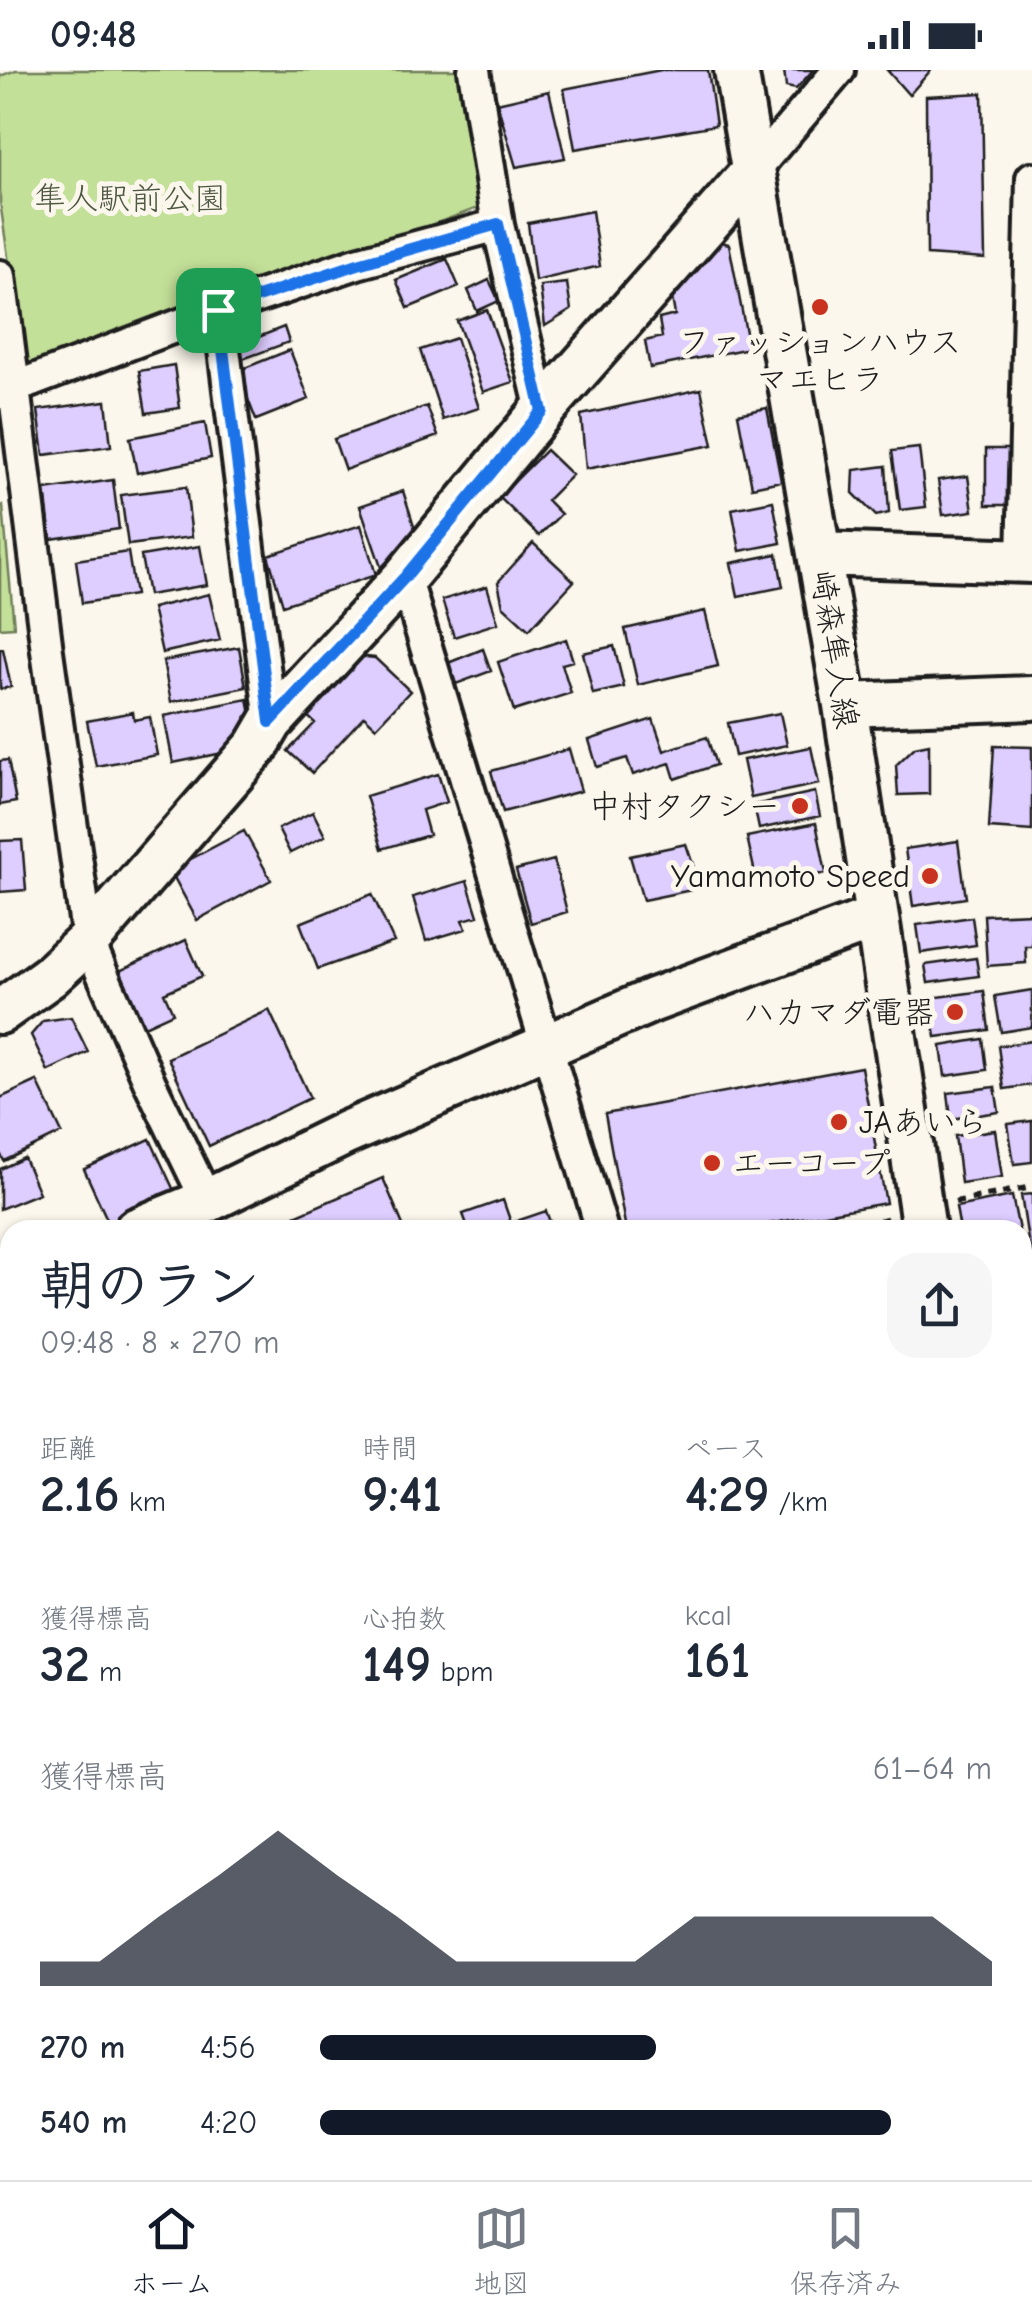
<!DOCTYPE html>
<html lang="ja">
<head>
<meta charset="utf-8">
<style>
  :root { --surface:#fff; --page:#f6f6f7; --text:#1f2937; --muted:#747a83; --line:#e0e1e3; --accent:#111827 }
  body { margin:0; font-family:"Comic Neue","Klee One",sans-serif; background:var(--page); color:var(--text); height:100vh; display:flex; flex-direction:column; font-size:38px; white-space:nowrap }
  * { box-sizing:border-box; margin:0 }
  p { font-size:32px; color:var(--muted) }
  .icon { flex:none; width:55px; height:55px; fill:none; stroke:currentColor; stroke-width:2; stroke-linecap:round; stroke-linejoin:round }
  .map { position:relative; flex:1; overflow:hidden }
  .side { position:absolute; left:0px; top:1150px; width:1032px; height:960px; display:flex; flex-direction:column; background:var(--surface); border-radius:30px 30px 0 0; box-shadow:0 2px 8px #0004 }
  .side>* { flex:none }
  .pin { position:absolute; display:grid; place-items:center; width:85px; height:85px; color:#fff; margin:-42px; border-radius:20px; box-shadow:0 5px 15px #0006 }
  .round { display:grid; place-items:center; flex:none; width:105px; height:105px; border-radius:30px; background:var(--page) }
  .overview { display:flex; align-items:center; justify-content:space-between; height:170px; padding:0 40px }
  h1 { font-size:55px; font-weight:700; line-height:75px }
  .figures { display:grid; grid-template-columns:repeat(3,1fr); gap:15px; height:170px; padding:10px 40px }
  .figures div { display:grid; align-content:center }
  .figures b { font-size:50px; font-weight:700 }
  .figures small { font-size:28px; font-weight:400 }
  .figures p { font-size:28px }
  .chart { height:280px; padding:20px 40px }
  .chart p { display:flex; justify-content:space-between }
  .chart svg { width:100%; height:180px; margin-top:10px; fill:var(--accent); opacity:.7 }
  ul { padding:0 40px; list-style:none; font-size:32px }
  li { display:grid; grid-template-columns:160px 120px 1fr; align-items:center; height:75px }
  li i { height:25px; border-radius:12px; background:var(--accent) }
  .status { display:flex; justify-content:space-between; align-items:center; height:70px; padding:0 50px; background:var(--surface); direction:ltr }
  .status svg { height:28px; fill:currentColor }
  .tab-bar { display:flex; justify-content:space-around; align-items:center; height:140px; border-top:2px solid var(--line); background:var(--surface); font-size:28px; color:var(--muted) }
  .tab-bar a { display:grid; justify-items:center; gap:5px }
  .tab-bar .selected { color:var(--accent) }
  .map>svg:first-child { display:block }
  .built { fill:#f2eaf2 }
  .green { fill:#c3e098; stroke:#707e5a; stroke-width:2.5 }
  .building { fill:#decdff; stroke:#1c1c1c; stroke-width:2.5 }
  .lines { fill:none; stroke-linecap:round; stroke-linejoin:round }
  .street-casing { stroke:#1c1c1c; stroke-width:38 }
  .secondary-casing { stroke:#1c1c1c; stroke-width:50 }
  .path { stroke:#1c1c1c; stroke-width:6; stroke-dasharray:8 8; stroke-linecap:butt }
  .street { stroke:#fbf7ec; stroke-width:30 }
  .secondary { stroke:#fbf7ec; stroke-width:42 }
  .route-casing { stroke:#fff; stroke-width:20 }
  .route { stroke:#1a73e8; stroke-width:12 }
  .poi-dot { fill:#c8321e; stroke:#fbf7ec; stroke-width:4 }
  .labels { text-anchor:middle; stroke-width:10; stroke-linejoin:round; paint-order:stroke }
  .park-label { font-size:32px; fill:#4e5741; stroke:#fbf7ec }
  .poi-label { font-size:32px; fill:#1c1c1c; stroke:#fbf7ec; text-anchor:end }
  .street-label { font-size:32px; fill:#1c1c1c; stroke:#fbf7ec }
</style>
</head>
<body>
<div class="status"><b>09:48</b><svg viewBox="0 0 49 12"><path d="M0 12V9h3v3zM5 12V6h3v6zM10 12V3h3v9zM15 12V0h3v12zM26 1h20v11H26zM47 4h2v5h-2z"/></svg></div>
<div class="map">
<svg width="1032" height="2110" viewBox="0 0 1032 2110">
  <rect width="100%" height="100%" fill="#fbf7ec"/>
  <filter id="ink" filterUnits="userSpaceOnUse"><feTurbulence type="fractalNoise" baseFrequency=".01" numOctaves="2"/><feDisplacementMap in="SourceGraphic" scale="20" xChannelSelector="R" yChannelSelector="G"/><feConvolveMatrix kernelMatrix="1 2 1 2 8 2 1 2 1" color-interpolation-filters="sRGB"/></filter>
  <g filter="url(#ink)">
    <path class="built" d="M10,1874V2100H852L851,2110H0V1878Z"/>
    <path class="green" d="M16,0H459L478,138L25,303L0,132V6Z
      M3,436L14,557L0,558V437Z"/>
    <path class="building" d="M661,0H708L716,55L575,79L564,19Z
      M784,0H813L796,19L786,17Z
      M887,0H931L909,25Z
      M549,21L565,88L516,97L497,33Z
      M982,23L985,189L927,185L926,26Z
      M592,141L600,196L535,211L528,153Z
      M717,171L729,174L749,278L650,298L645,271L662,267L659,249L675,245L671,222Z
      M447,189L459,217L408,238L396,210Z
      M489,210L499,231L477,241L468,220Z
      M567,213L571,240L545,256L540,216Z
      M487,240L513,312L483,322L457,251Z
      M284,257L289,272L243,289L238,275Z
      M456,268L479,338L443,350L420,280Z
      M290,280L309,329L256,350L237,301Z
      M174,295L180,338L146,343L139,301Z
      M701,319L713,375L586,399L581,345Z
      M106,331L111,376L44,385L38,340Z
      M427,336L438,366L345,400L334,369Z
      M767,338L781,411L752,417L738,344Z
      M205,353L211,388L137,403L130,368Z
      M919,378L926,437L900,440L892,381Z
      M986,379H1010L1009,435H986Z
      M546,380L572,405L547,430L561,444L539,466L499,427Z
      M886,396L889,443L876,446L853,423L854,400Z
      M968,406L973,441L943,445L938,410Z
      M113,410L119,459L51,469L45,420Z
      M186,417L192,467L128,475L121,425Z
      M403,421L418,468L403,494L382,500L360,436Z
      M773,431L781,473L740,481L732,439Z
      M361,455L376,505L283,535L268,485Z
      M533,473L574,511L529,560L503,536L498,512Z
      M200,476L207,515L148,525L141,486Z
      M128,482L135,525L82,533L76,490Z
      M777,484L783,517L738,526L731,493Z
      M487,516L498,553L454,567L442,530Z
      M209,524L220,570L162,583L152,538Z
      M705,541L718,596L638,615L625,559Z
      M566,569L573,591L562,594L571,623L514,641L498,592Z
      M614,576L624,617L593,624L583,583Z
      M239,577L246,617L171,632L163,591Z
      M0,579H3L11,617L0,619Z
      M483,579L491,601L456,614L448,593Z
      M357,586L375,588L410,621L376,657L364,646L312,703L288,681L315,653L304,643Z
      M248,629L257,676L173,693L164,646Z
      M133,642L134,650L150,647L157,685L96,696L87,651Z
      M780,643L787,675L735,686L728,653Z
      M653,649L664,681L707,667L716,695L675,709L670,693L633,705L627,688L597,697L589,670Z
      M929,674V724L898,725L896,695L915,677Z
      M994,676L1032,677V761L989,758Z
      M811,677L819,714L751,728L743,690Z
      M569,679L581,721L503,742L491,701Z
      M8,690L16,732L0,735V691Z
      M438,704L447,732L422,740L429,765L382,779L366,726Z
      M815,722L820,746L759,759L754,735Z
      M313,742L325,766L290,783L278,759Z
      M816,753L826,803L758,817L747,767Z
      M244,761L271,810L197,850L170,800Z
      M22,770L26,820L0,822V771Z
      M958,771L966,828L913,836L905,779Z
      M686,774L701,818L643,830L630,786Z
      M554,790L567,842L531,853L516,800Z
      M467,811L478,846L463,850L466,859L426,871L413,827Z
      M372,824L394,872L318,899L300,853Z
      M1032,843V876H1025L1026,893L987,896L984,845Z
      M972,847L976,875L921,883L917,855Z
      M186,870L202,906L164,923L173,943L140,958L115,903Z
      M976,888L979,906L928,913L925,895Z
      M1032,920V957L1001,962L995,926Z
      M984,921L989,960L936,967L930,928Z
      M269,940L310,1028L209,1076L168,988Z
      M71,947L88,982L48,1001L31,965L43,951Z
      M983,969L987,1000L945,1006L941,976Z
      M1032,971V1015L1004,1019L998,976Z
      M861,997L886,1133L735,1160H626L605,1044Z
      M37,1011L62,1063L4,1091L0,1083V1028Z
      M995,1017L999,1042L951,1049L948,1023Z
      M1032,1051V1092L1014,1094L1008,1054Z
      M995,1060L1002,1107L961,1113L955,1066Z
      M150,1069L177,1127L111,1158L84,1099Z
      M24,1088L39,1123L0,1139V1099Z
      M383,1108L405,1160H277L274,1155Z
      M1032,1124V1196L1021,1125Z
      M1012,1126L1019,1160H960L956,1137Z
      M503,1130L511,1153L546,1141L553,1160H469L463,1144Z
      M1032,1275V1336L1022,1338V1277Z
      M1032,1342V1376L1022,1377V1343Z
      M1032,1380V1418L1022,1419V1381Z
      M1032,1434V1518L1026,1519L1022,1435Z
      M10,1488V1543L0,1518V1492Z
      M1029,1927L1032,1961L1022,1964V1929Z
      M1032,2014V2065L1022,2067V2016Z
      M0,2063H10V2100H54L53,2110H0Z
      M1032,2084V2110H995L992,2100H1022V2087Z
      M77,2100H127V2110H77Z
      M262,2100H370L358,2110H249Z
      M596,2100H695L682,2110H584Z
      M933,2100H963L962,2110H932Z"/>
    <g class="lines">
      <defs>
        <path id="street" d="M474,0L498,155L542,341
          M751,104L839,0
          M0,206L47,581L88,871L150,1013L207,1131
          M219,240L271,652
          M0,323L219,240L357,193L498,155
          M1023,491L1032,108
          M405,507L602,1160
          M0,1470L10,1466
          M1022,1544L1032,1542
          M0,1640L10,1671
          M1022,1699L1032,1753"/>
        <path id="secondary" d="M736,0L845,635L924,1160
          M819,484L1032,491
          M845,635L1032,628
          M0,942L49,907L88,871L257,676L271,652L405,507L542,341L751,104
          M136,1160L207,1131L346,1063L653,930L875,848
          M0,1216L10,1212
          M0,1841L10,1838
          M893,2110L894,2100"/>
      </defs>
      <use href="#street" class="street-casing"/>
      <use href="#secondary" class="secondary-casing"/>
      <path class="path" d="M955,1132L1032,1117
        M849,1160L889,1148"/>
      <use href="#street" class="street"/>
      <use href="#secondary" class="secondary"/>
    </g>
  </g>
  <g class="lines" filter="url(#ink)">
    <defs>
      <path id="route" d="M498,154L542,341L405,507L270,652L218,240L358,194Z"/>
    </defs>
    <use href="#route" class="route-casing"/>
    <use href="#route" class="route"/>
  </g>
  <g class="poi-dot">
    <circle cx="820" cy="237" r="10"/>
    <circle cx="800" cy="736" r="10"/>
    <circle cx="930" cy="806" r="10"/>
    <circle cx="955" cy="942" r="10"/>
    <circle cx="839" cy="1052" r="10"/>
    <circle cx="712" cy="1093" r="10"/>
  </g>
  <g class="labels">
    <g class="park-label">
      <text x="130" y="139">隼人駅前公園</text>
    </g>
    <g class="poi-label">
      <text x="820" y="283" text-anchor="middle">ファッションハウス<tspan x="820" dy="37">マエヒラ</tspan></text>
      <text x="780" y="747">中村タクシー</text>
      <text x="910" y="817">Yamamoto Speed</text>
      <text x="935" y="953">ハカマダ電器</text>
      <text x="859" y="1063" text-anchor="start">JAあいら</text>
      <text x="732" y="1104" text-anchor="start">エーコープ</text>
    </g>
    <g class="street-label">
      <text transform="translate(835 579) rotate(81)" y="11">崎森隼人線</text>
    </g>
  </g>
</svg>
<div class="pin" style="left:218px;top:240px;background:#1e9e55"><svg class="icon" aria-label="arrive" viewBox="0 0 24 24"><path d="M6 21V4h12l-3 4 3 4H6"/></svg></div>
<section class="side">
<div class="overview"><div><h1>朝のラン</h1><p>09:48 · 8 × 270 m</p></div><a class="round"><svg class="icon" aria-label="share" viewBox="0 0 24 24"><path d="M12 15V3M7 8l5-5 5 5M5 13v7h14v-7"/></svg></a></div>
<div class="figures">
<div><p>距離</p><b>2.16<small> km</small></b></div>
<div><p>時間</p><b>9:41</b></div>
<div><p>ペース</p><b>4:29<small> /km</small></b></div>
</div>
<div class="figures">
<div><p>獲得標高</p><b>32<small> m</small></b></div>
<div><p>心拍数</p><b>149<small> bpm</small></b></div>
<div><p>kcal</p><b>161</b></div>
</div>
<div class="chart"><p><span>獲得標高</span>61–64 m</p>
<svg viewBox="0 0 160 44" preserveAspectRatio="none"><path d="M0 44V38L10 38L20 27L30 17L40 6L50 17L60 27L70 38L80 38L90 38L100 38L110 27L120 27L130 27L140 27L150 27L160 38V44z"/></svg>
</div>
<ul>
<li><b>270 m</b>4:56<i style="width:50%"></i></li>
<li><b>540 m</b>4:20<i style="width:85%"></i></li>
</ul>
</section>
</div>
<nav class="tab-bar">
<a class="selected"><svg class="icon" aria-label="home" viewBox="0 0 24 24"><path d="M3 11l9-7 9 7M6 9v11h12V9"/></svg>ホーム</a>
<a><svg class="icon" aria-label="map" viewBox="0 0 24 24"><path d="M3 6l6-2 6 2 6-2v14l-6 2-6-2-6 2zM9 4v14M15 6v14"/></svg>地図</a>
<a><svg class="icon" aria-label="saved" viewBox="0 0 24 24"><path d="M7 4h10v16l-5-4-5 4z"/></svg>保存済み</a>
</nav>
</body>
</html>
